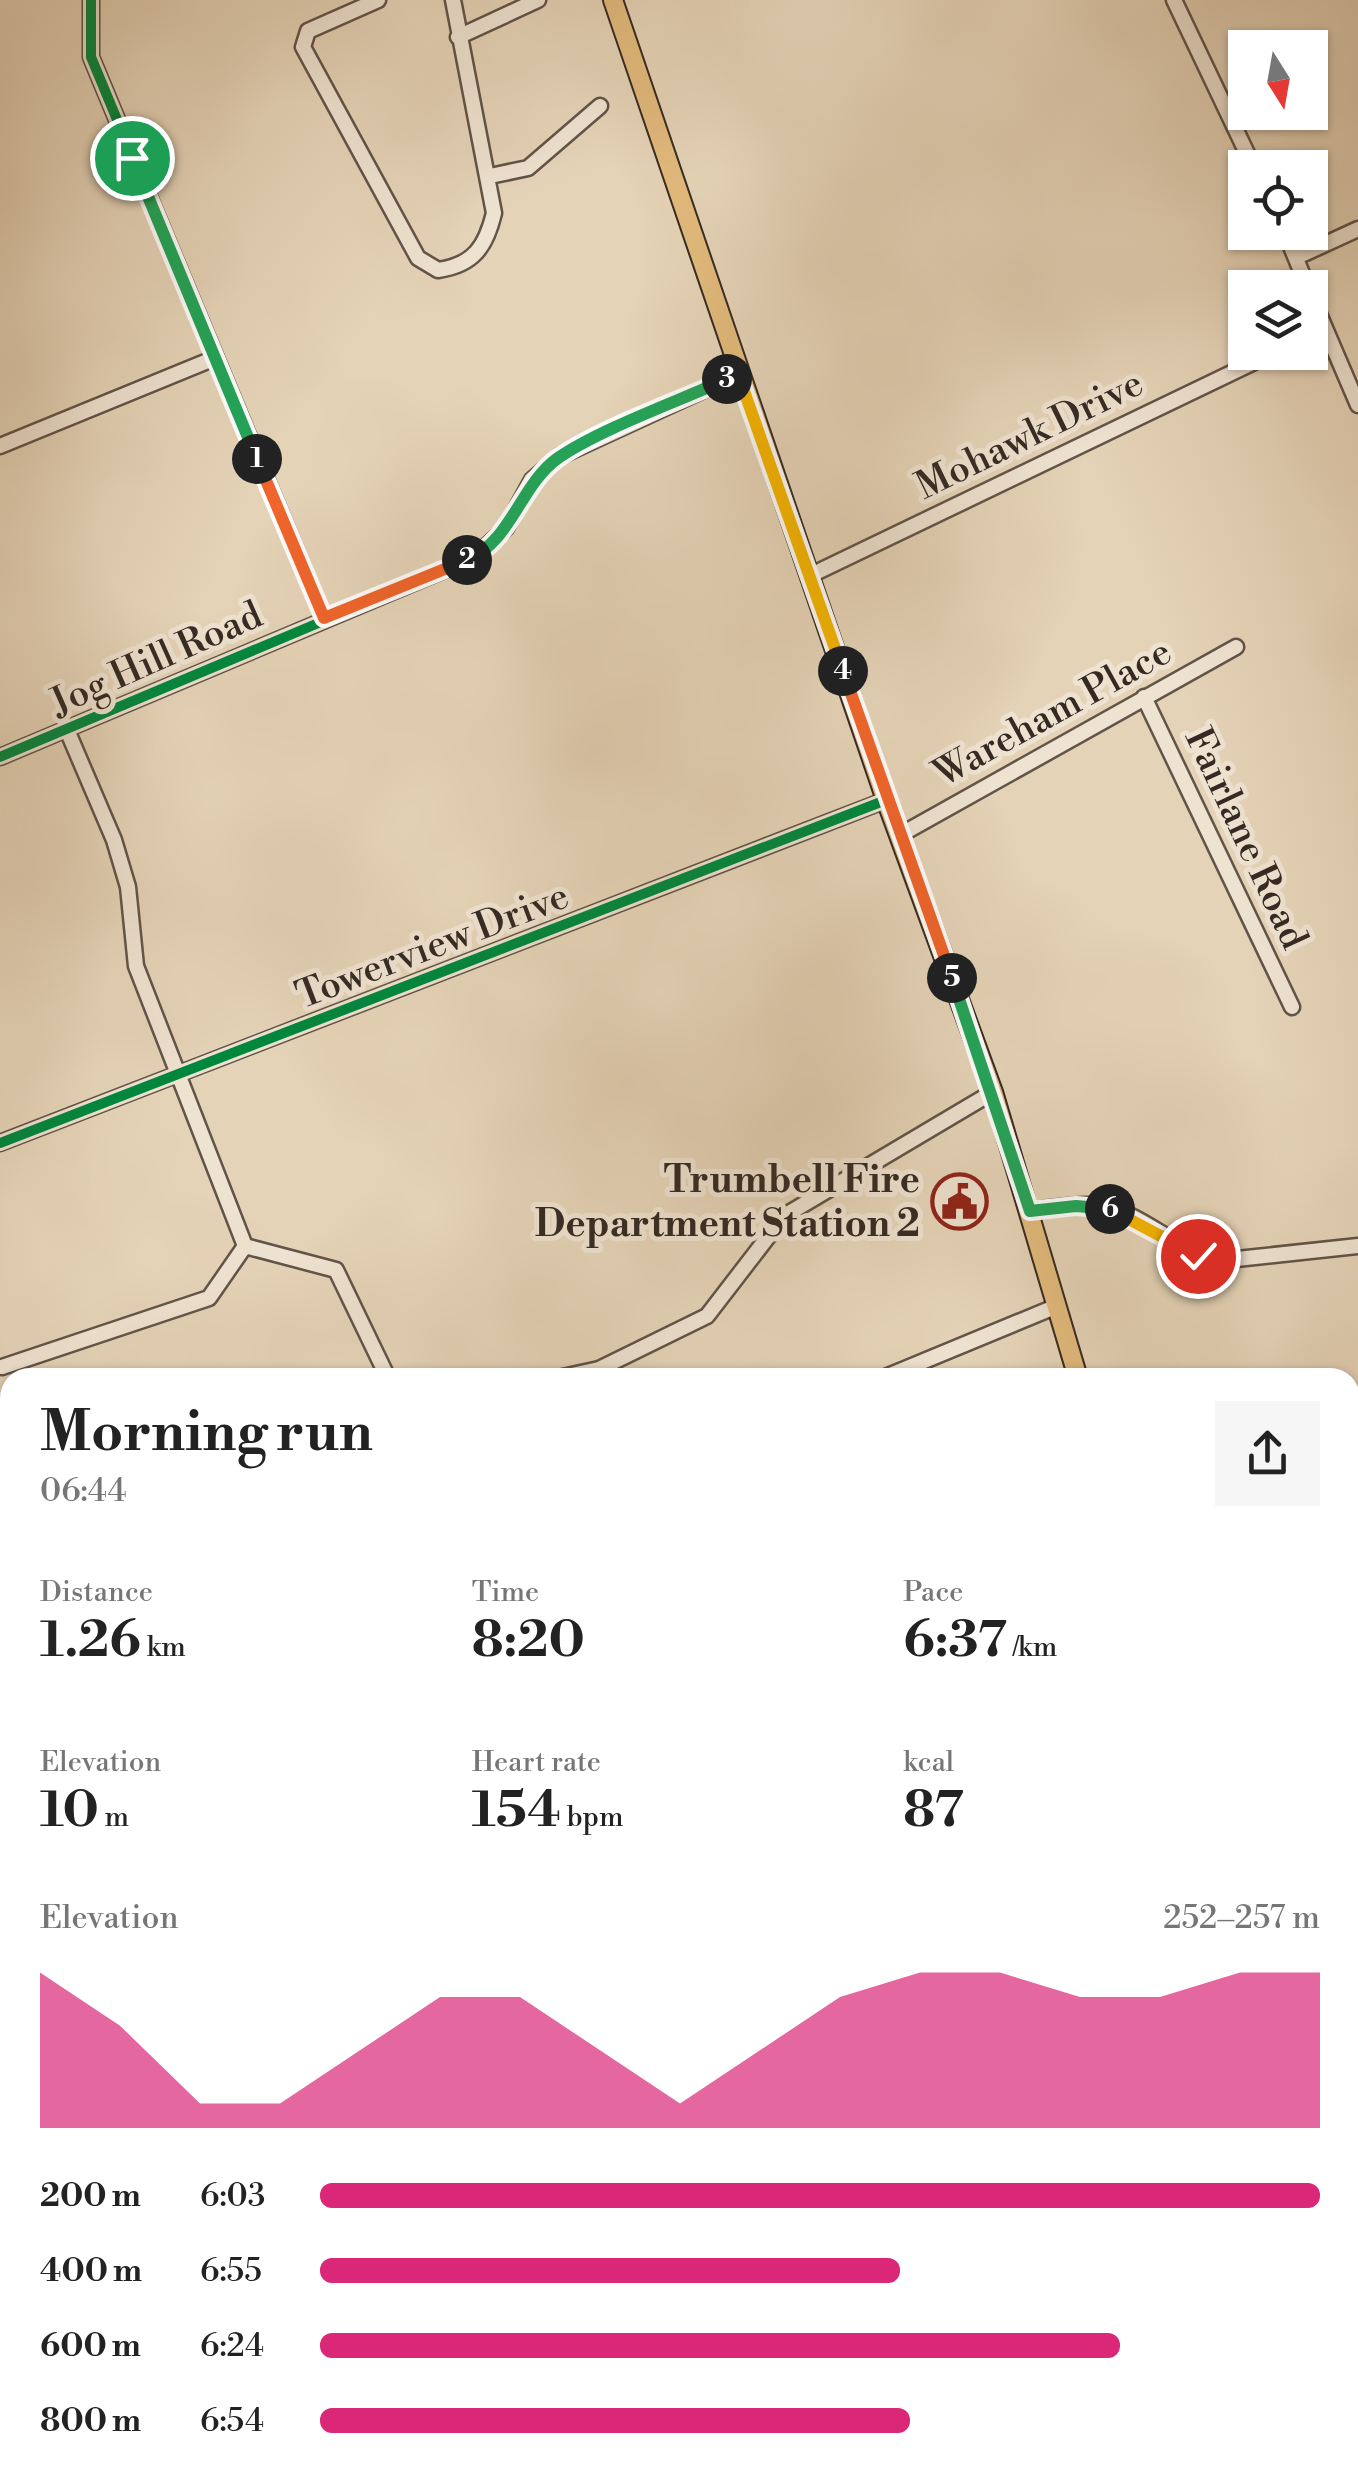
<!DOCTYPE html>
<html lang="en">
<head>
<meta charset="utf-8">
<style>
  :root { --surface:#fff; --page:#f6f6f6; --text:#222; --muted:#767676; --accent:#db2777 }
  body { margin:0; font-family:"Libre Bodoni",serif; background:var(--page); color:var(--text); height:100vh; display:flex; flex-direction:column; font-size:38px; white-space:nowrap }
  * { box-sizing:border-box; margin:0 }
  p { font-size:32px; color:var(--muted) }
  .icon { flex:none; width:55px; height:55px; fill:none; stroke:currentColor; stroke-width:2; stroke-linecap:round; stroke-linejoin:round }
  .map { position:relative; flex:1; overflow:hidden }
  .side { position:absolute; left:0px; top:1368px; width:1360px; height:1112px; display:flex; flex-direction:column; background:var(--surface); border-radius:30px 30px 0 0; box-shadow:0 2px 8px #0004 }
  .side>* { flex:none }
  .needle { width:65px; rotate:169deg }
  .tools { position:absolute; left:1228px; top:30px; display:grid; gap:20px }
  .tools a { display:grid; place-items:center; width:100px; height:100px; border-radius:0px; background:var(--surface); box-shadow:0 2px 8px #0004; font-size:50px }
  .pin { position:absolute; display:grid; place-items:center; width:85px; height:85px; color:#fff; margin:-42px; border:5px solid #fff; border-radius:50%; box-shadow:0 2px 10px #0007 }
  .km { position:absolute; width:50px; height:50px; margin:-25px; border-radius:50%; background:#222; color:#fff; font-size:28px; line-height:50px; text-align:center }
  .round { display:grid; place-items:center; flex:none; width:105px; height:105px; border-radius:0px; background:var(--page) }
  .head { display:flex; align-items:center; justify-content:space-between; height:170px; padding:0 40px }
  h1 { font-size:55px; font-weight:700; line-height:75px }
  .figures { display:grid; grid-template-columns:repeat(3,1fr); gap:15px; height:170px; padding:10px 40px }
  .figures div { display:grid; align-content:center }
  .figures b { font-size:50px; font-weight:700 }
  .figures small { font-size:28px; font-weight:400 }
  .figures p { font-size:28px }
  .chart { height:280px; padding:20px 40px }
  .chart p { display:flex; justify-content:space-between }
  .chart svg { width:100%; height:180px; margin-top:10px; fill:var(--accent); opacity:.7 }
  ul { padding:0 40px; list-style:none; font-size:32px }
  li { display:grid; grid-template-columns:160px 120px 1fr; align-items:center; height:75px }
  li i { height:25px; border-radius:12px; background:var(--accent) }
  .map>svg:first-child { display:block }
  .green { fill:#b5bc8e; stroke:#757358; stroke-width:2.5 }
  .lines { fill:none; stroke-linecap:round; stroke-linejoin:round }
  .stream { stroke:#727e7d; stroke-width:4 }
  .minor-casing { stroke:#615448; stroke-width:19 }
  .major-casing { stroke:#352a23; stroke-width:22 }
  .minor { stroke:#eee2d0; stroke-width:14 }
  .major { stroke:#e2ba7c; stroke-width:18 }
  .cycleway-casing { stroke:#eee2d0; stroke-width:16 }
  .cycleway { stroke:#00873e; stroke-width:10 }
  .split-1-casing { stroke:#fff; stroke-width:20 }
  .split-2-casing { stroke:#fff; stroke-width:20 }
  .split-3-casing { stroke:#fff; stroke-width:20 }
  .split-4-casing { stroke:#fff; stroke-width:20 }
  .split-5-casing { stroke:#fff; stroke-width:20 }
  .split-6-casing { stroke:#fff; stroke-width:20 }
  .split-7-casing { stroke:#fff; stroke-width:20 }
  .split-1 { stroke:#22a559; stroke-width:12 }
  .split-2 { stroke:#f0652b; stroke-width:12 }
  .split-3 { stroke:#22a559; stroke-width:12 }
  .split-4 { stroke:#f5b400; stroke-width:12 }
  .split-5 { stroke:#f0652b; stroke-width:12 }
  .split-6 { stroke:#22a559; stroke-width:12 }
  .split-7 { stroke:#f5b400; stroke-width:12 }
  .labels { text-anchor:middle; stroke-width:10; stroke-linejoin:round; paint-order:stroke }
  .street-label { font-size:38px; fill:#352a23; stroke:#eee2d0 }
  .poi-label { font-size:38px; font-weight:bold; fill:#352a23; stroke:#eee2d0; text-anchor:end }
</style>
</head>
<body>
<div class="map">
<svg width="1358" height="2479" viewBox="0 0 1358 2479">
  <rect width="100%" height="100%" fill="#e5d3b7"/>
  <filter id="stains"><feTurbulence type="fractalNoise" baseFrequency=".002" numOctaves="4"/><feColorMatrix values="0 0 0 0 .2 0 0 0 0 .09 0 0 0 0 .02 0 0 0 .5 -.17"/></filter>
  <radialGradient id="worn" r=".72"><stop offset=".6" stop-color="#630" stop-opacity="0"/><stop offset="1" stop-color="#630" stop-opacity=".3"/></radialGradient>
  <path class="green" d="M0,1642L10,1649V1784L0,1788Z
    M327,2470H528L534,2479H329Z"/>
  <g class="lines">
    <path class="stream" d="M0,1725L10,1727
      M10,1808L5,1820L10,1839
      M361,2470L373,2479"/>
    <defs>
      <path id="minor" d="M91,0V57L324,618
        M378,0L308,31L303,47L418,258L438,270C474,265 486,246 494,213L453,0
        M1174,0L1254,168
        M458,37L538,0
        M490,176L528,168L600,106
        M1285,232L1308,288
        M1297,257L1358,229
        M1310,293L1358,405
        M0,446L215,358
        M811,575L1275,352
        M1144,697L1292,1007
        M67,730L114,840L128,887L136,966L245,1246
        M0,757L475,557L506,528L532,480L560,456L738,374
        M900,835L1236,647
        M0,1143L886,800
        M1029,1211C1050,1208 1073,1204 1094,1205C1140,1209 1175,1251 1218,1261L1358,1246
        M245,1246L336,1270L388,1378
        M2,1367L209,1298L245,1246
        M558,1378L599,1369L707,1316L784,1216L993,1092
        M883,1378L1057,1306
        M1350,1876L1358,1873
        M1350,2363L1358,2361
        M860,2470L869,2475L909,2470
        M936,2470L939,2479
        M613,2479L620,2470"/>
      <path id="major" d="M613,0L886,800L993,1092L1078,1378
        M1350,2146L1358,2166"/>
    </defs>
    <use href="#minor" class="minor-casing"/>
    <use href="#major" class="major-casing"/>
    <use href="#minor" class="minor"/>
    <use href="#major" class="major"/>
    <defs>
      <path id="cycleway" d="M91,0V57L324,618
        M0,757L475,557L506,528L532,480L560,456L738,374
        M0,1143L886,800"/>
    </defs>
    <use href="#cycleway" class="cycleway-casing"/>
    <use href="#cycleway" class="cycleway"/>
  </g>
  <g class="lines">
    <defs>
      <path id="split-1" d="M132,158L257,459"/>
      <path id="split-2" d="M257,459L324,618L467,560"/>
      <path id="split-3" d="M467,560C512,541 520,485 558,458C600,429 679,401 727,379"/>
      <path id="split-4" d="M727,379L738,374L843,671"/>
      <path id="split-5" d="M843,671L952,978"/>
      <path id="split-6" d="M952,978L1030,1211L1076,1206L1110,1209"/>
      <path id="split-7" d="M1110,1209L1198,1256"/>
    </defs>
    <use href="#split-1" class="split-1-casing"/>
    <use href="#split-2" class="split-2-casing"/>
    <use href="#split-3" class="split-3-casing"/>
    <use href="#split-4" class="split-4-casing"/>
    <use href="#split-5" class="split-5-casing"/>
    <use href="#split-6" class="split-6-casing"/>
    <use href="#split-7" class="split-7-casing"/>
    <use href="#split-1" class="split-1"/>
    <use href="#split-2" class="split-2"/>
    <use href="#split-3" class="split-3"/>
    <use href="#split-4" class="split-4"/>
    <use href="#split-5" class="split-5"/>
    <use href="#split-6" class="split-6"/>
    <use href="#split-7" class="split-7"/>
  </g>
  <defs>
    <symbol id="civic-ring" viewBox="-11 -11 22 22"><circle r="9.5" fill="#eee2d0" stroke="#8f2418" stroke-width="1.5"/><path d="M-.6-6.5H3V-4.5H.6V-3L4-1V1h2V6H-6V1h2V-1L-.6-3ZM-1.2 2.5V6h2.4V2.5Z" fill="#8f2418"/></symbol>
  </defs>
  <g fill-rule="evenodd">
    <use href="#civic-ring" x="928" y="1170" width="63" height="63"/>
  </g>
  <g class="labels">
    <g class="street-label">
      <text transform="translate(1029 434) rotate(-26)" y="13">Mohawk Drive</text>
      <text transform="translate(156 658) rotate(-24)" y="13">Jog Hill Road</text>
      <text transform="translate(1052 712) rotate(-29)" y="13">Wareham Place</text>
      <text transform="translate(1247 838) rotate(65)" y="13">Fairlane Road</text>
      <text transform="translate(432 945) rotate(-21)" y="13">Towerview Drive</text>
    </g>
    <g class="poi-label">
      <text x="920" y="1192">Trumbell Fire<tspan x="920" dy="44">Department Station 2</tspan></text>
    </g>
  </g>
  <rect width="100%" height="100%" filter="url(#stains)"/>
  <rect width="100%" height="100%" fill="url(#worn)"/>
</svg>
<div class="tools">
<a><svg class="needle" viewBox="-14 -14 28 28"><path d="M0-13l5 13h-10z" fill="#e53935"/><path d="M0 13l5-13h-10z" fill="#767676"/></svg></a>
<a><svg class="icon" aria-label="locate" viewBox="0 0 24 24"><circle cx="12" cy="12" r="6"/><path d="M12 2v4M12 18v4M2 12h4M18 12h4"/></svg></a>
<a><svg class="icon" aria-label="layers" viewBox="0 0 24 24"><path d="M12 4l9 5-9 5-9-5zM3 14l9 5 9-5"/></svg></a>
</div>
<div class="pin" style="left:132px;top:158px;background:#1e9e55"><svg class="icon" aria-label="arrive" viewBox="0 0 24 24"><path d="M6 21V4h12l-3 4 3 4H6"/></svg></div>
<div class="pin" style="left:1198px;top:1256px;background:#d93025"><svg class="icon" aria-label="check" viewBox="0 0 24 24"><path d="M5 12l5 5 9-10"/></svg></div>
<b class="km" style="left:257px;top:459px">1</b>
<b class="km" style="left:467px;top:560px">2</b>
<b class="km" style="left:727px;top:379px">3</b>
<b class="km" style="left:843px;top:671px">4</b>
<b class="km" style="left:952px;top:978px">5</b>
<b class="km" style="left:1110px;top:1209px">6</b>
<section class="side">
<div class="head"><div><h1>Morning run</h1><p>06:44</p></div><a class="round"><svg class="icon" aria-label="share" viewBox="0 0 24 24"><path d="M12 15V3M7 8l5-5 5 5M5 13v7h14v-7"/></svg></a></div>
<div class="figures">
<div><p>Distance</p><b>1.26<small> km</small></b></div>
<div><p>Time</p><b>8:20</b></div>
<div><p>Pace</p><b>6:37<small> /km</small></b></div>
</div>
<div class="figures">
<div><p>Elevation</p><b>10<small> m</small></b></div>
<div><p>Heart rate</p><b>154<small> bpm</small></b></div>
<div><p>kcal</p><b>87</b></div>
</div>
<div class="chart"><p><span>Elevation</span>252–257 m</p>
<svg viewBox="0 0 160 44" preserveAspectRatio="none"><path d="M0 44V6L10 19L20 38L30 38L40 25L50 12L60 12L70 25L80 38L90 25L100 12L110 6L120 6L130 12L140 12L150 6L160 6V44z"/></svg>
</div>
<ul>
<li><b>200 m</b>6:03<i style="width:100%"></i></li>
<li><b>400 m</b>6:55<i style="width:58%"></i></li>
<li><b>600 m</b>6:24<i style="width:80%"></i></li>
<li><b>800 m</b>6:54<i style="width:59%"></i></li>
</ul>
</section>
</div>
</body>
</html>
